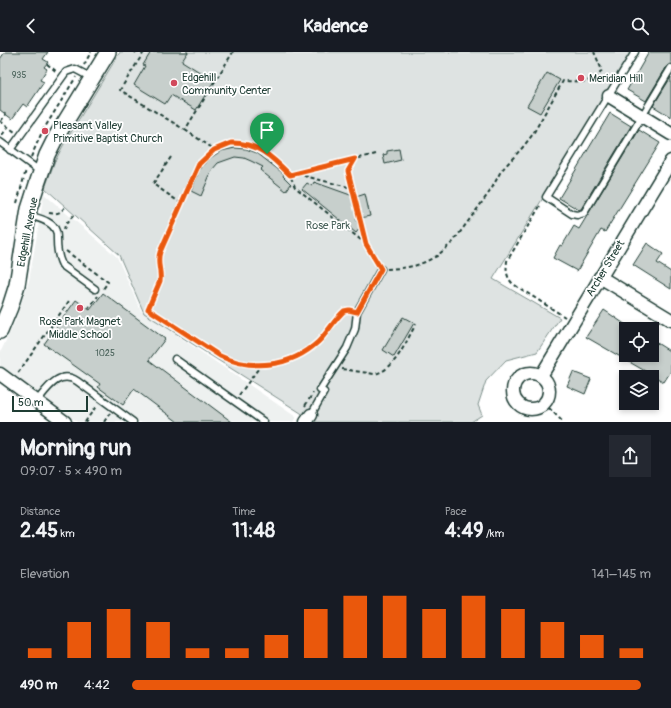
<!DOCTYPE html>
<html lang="en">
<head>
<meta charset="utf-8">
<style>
  :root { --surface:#171b24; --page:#242831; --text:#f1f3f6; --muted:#9ea1a6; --accent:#ea580c }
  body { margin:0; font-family:Pangolin,sans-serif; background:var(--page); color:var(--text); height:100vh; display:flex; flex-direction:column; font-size:15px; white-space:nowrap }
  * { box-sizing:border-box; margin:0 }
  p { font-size:13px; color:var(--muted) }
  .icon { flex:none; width:22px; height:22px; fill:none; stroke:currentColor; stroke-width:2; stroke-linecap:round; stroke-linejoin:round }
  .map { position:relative; height:370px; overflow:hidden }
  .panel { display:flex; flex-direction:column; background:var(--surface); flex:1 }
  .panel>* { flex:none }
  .buttons { position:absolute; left:619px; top:270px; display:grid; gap:8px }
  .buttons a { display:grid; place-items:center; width:40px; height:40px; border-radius:0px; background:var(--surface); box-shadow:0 2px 6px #0003; font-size:20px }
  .scale { position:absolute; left:12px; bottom:10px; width:76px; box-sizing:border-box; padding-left:4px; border:2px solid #1f3d34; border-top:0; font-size:11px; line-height:14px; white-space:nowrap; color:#1f3d34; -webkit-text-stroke:3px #fff; paint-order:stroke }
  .pin { position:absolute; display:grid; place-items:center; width:34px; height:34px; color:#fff; margin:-41px -17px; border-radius:50% 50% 50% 0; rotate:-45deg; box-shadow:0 0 4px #0007 }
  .pin .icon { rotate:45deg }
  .round { display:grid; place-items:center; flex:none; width:42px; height:42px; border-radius:0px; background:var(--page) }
  .overview { display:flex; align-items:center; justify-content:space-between; height:68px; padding:0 20px }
  h1 { font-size:22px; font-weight:800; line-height:30px }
  .metrics { display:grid; grid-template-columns:repeat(3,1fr); gap:6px; height:68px; padding:4px 20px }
  .metrics div { display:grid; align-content:center }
  .metrics b { font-size:20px; font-weight:800 }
  .metrics small { font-size:11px; font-weight:400 }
  .metrics p { font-size:11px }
  .chart { height:112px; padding:8px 20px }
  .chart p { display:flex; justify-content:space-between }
  .chart svg { width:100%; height:72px; margin-top:4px; stroke:var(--accent); stroke-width:6 }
  ul { padding:0 20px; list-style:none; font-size:13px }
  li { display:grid; grid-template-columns:64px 48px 1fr; align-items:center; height:30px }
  li i { height:10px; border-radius:5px; background:var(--accent) }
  header { display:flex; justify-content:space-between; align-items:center; height:52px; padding:0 20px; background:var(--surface); font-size:18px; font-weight:800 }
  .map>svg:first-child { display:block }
  .built { fill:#eef1f0 }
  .green { fill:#dee3e2; stroke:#7e908b }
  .building { fill:#c7cfcc; stroke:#1f3d34 }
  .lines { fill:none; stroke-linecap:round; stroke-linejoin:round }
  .service-casing { stroke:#1f3d34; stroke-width:9 }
  .minor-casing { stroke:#1f3d34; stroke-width:15 }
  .tertiary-casing { stroke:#1f3d34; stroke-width:18 }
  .path { stroke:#1f3d34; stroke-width:2; stroke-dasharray:4 3; stroke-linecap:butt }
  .service { stroke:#fff; stroke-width:6 }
  .minor { stroke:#fff; stroke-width:12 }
  .tertiary { stroke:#fff; stroke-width:15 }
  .route-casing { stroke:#fff; stroke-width:8 }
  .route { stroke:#ea580c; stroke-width:5 }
  .poi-dot { fill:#d1495b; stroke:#fff; stroke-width:1.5 }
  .labels { text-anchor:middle; stroke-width:3.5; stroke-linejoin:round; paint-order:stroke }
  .number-label { font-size:9px; fill:#49625a }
  .poi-label { font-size:11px; fill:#1f3d34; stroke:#fff; text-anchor:start }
  .park-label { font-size:11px; fill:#455e57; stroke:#fff }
  .street-label { font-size:11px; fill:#1f3d34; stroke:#fff }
</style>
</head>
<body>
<header><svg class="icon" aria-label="back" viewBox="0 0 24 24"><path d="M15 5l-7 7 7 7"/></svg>Kadence<svg class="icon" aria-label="search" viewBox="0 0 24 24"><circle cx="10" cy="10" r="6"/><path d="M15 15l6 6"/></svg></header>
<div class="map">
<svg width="671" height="370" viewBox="0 0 671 370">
  <rect width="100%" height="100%" fill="#fff"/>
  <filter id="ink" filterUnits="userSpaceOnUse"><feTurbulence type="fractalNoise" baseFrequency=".025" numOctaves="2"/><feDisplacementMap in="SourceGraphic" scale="8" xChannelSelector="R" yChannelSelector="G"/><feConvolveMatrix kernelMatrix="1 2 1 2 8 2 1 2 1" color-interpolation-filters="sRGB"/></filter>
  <g filter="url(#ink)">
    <path class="built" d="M44,142L117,205L141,259L296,365L293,370H77L0,313V301L15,270L29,229Z"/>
    <path class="green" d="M120,0H633L493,227L560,266L537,300L506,308L486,329L478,353L482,363L471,370H315L144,261L119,203L45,136L54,111L65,90Z"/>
    <path class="building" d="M5,0H48L43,7L48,10L44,15L47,17L40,28L44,30L27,55L23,52L12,67L0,58V7Z
      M151,0H188L182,9L214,29L196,58L171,43L165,52L134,33L145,14L143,13Z
      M649,0H671V12L667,14L646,49L627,38Z
      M547,21L560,28L540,61L527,54Z
      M671,25V65L653,54Z
      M610,61L631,74L581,157L579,158L559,146Z
      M639,78L660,91L605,180L601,178L577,219L553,206L560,193L562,194L574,174L579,177Z
      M235,96L246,97L257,101L284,122L283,124L291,132L286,139L260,118L263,115L251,109L244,106L235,105L218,111L212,118L201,144L191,139L199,119L207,108L221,99Z
      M399,97L401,108L385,112L383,103L387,102V99Z
      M314,130L356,145L365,142L370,164L356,167L360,176L356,181L302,137L307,131L312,134Z
      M647,191L663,202L657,211L671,220V237L633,213Z
      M103,241L165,287L149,308L232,370H178L134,337L123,353L98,335L100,332L44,292L76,248L90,258Z
      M604,258L626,273V303H652V288L671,300V319L664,330L586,285Z
      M403,265L414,271L394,305L383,298Z
      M573,320L591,327L585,342L567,334Z"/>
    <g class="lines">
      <defs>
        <path id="service" d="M635,0L546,145L572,162L577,163L584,161L671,16
          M0,90L41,120
          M10,98L66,20L75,17L92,26
          M29,163C37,166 53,169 56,179C57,181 57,185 57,188C57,197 58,205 62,213L95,237
          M175,307L264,370
          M37,349C47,337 59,317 77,329L133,370
          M311,363L324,340L320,338L347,296L355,277L357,260L381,217"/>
        <path id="minor" d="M609,44L671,82
          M600,225L671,268
          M513 339a18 18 0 1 1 36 0a18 18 0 1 1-36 0Z
          M0,322L65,370
          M541,324L671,109
          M306,370L311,363"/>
        <path id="tertiary" d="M0,279L10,255L17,233L29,157L38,129L47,103L56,85L108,0"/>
      </defs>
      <use href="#service" class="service-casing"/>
      <use href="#minor" class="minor-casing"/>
      <use href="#tertiary" class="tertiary-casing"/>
      <path class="path" d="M135,0L136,1
        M144,0L120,38L185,78L233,0
        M47,12L57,20
        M84,13L91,0
        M0,69L15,80
        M1,69L6,62
        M185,78L214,97
        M2,83L8,75
        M376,102L290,123L295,135L366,192L378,212
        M31,105L42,80L76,25
        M171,105L153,132L182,152
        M355,107L348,119L366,192
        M297,122L352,136
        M290,123C260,93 233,74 199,112L160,200C156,211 162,219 160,229L148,257L220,304L242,312L259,313L279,311L304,300L323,285L344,259L350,258
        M17,151L26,118
        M540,154L507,209C506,218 506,225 513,232L565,265
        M49,161C55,162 60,162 64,156L65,158
        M64,178L65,173L73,164L72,162
        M66,199L108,230L103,237
        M387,217L401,216L414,214L425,210L437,204L453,190L491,138L501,119L523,95L533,82L563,29C578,29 594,33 602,18L594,0
        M88,257L98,244
        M342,317L374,322C395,319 406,289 416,272
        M18,321L69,249
        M239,343L261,313
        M544,351L563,370
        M305,354L313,341
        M85,370L97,353
        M104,370L110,361"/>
      <use href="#service" class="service"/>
      <use href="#minor" class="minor"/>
      <use href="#tertiary" class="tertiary"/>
    </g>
  </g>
  <g class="lines" filter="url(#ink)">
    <defs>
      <path id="route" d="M231,91C257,90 272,105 290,123L355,107L348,119L366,192L381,217L357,260L349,258L344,259C334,268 328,280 318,290C291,315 252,319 220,304L148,257L160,229C162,219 156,211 160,200L199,112L214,98Z"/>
    </defs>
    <use href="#route" class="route-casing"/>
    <use href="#route" class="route"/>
  </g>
  <g class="poi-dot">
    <circle cx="581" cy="26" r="4"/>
    <circle cx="174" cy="31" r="4"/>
    <circle cx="45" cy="79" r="4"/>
    <circle cx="80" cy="256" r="4"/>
  </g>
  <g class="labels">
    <g class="number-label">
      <text x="19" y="26">935</text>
      <text x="105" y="304">1025</text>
    </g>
    <g class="poi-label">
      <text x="182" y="29">Edgehill<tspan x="182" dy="13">Community Center</tspan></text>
      <text x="589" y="30">Meridian Hill</text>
      <text x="53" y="77">Pleasant Valley<tspan x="53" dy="13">Primitive Baptist Church</tspan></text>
      <text x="80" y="273" text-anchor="middle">Rose Park Magnet<tspan x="80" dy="13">Middle School</tspan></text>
    </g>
    <g class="park-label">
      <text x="328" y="177">Rose Park</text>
    </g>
    <g class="street-label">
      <text transform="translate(27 180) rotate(-79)" y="4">Edgehill Avenue</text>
      <text transform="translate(605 216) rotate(-59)" y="4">Archer Street</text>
    </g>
  </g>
</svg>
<div class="buttons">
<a><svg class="icon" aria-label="locate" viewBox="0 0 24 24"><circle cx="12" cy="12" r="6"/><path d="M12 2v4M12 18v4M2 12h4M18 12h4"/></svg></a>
<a><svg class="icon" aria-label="layers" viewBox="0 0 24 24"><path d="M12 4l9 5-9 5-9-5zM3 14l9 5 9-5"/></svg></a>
</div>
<div class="scale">50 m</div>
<div class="pin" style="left:267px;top:102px;background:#1e9e55"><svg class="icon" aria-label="arrive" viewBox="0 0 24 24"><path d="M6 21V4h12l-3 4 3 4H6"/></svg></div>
</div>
<section class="panel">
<div class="overview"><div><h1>Morning run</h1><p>09:07 · 5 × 490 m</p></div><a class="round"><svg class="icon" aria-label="share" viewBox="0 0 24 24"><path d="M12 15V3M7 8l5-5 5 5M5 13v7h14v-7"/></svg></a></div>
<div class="metrics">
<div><p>Distance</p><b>2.45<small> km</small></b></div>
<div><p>Time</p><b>11:48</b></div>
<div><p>Pace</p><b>4:49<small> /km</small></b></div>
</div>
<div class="chart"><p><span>Elevation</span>141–145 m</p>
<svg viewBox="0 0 160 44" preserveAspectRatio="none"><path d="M5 44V38M15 44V22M25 44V14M35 44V22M45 44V38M55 44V38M65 44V30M75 44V14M85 44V6M95 44V6M105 44V14M115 44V6M125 44V14M135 44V22M145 44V30M155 44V38"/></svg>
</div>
<ul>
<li><b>490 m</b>4:42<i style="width:98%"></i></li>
</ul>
</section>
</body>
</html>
